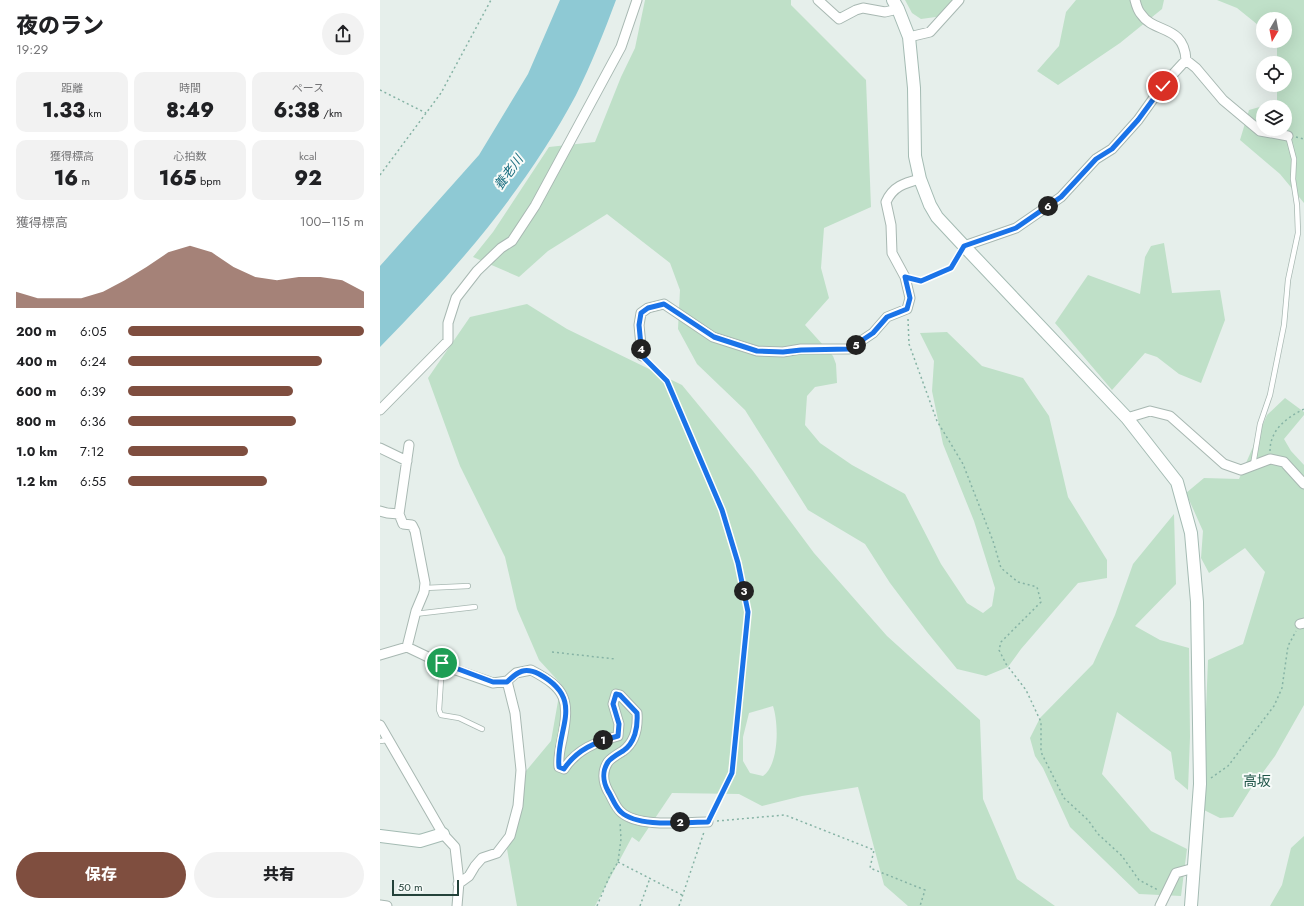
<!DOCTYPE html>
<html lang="ja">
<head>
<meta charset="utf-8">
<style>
  :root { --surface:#fff; --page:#f2f2f2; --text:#202124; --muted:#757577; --accent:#7f4e3f }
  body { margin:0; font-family:Jost,"Noto Sans JP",sans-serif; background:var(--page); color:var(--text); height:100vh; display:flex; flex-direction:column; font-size:15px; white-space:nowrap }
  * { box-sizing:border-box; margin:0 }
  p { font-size:13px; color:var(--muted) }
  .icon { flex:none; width:22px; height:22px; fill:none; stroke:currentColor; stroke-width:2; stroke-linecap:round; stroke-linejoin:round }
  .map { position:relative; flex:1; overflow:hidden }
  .drawer { display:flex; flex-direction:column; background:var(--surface); width:380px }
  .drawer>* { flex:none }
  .needle { width:26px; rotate:190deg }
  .buttons { position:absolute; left:876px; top:12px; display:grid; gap:8px }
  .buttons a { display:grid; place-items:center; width:36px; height:36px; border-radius:50%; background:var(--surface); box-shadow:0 4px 16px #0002; font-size:20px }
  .scale { position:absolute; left:12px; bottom:10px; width:67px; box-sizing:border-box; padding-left:4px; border:2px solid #24423a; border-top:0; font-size:11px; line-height:14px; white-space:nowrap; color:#24423a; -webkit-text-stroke:3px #f7fbf9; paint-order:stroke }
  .pin { position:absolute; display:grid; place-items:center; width:34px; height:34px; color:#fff; margin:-17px; border:2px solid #fff; border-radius:50%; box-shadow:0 1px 4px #0007 }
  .km { position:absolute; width:20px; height:20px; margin:-10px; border-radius:50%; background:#222; color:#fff; font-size:11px; line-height:20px; text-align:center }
  .round { display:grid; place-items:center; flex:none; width:42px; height:42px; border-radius:21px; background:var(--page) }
  .head { display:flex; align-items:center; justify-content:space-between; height:68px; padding:0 16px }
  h1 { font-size:22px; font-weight:800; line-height:30px }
  .stats { display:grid; grid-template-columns:repeat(3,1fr); gap:6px; height:68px; padding:4px 16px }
  .stats div { display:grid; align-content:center; border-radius:10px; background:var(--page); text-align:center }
  .stats b { font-size:20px; font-weight:800 }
  .stats small { font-size:11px; font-weight:400 }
  .stats p { font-size:11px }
  .chart { height:112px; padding:8px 16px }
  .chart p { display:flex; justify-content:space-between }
  .chart svg { width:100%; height:72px; margin-top:4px; fill:var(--accent); opacity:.7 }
  .button { display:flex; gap:8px; margin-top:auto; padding:8px 16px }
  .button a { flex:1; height:46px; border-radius:24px; background:var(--accent); color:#fff; font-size:16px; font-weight:800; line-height:46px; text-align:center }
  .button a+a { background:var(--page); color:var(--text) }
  ul { padding:0 16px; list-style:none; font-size:13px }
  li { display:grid; grid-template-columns:64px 48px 1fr; align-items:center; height:30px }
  li i { height:10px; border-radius:5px; background:var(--accent) }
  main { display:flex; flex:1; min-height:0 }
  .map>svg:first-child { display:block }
  .green { fill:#bfe0c8; fill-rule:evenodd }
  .water { fill:#8ec9d4 }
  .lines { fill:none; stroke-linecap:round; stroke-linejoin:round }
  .lane-casing { stroke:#a8b8b2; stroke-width:6 }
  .street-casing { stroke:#a8b8b2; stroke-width:11 }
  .secondary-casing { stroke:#a4bbb3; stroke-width:14 }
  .path { stroke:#86b3a5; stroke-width:1.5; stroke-dasharray:2 3; stroke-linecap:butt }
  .lane { stroke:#fff; stroke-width:4.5 }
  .street { stroke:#fff; stroke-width:9 }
  .secondary { stroke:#fff; stroke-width:12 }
  .route-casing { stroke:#fff; stroke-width:8 }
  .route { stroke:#1a73e8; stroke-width:5 }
  .labels { text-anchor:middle; stroke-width:4; stroke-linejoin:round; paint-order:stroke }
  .water-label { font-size:13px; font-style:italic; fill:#1c6f80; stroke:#f7fbf9 }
  .quarter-label { font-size:14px; fill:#1f5548; stroke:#f7fbf9 }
</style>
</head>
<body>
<main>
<section class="drawer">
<div class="head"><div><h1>夜のラン</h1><p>19:29</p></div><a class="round"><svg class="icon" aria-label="share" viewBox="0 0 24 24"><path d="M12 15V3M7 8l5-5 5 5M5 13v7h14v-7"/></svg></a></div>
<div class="stats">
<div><p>距離</p><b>1.33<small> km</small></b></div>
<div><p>時間</p><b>8:49</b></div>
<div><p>ペース</p><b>6:38<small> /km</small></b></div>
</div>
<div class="stats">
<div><p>獲得標高</p><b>16<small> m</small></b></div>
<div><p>心拍数</p><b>165<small> bpm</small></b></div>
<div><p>kcal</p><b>92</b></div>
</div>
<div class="chart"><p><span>獲得標高</span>100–115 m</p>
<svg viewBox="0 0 160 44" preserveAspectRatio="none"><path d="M0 44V34L10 38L20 38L30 38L40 34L50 27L60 19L70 10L80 6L90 10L100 19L110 25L120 27L130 25L140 25L150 27L160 34V44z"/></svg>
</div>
<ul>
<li><b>200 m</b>6:05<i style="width:100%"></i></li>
<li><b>400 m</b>6:24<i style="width:82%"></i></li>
<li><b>600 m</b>6:39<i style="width:70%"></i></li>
<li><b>800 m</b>6:36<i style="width:71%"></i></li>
<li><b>1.0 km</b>7:12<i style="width:51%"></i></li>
<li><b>1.2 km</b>6:55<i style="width:59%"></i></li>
</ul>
<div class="button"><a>保存</a><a>共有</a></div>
</section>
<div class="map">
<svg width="924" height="906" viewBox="0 0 924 906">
  <rect width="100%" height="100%" fill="#e6efeb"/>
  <path class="green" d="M265,0H411V5L486,80L491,207L444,228L441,268L449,298L425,325L453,356L456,364L457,383L435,387L427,396L425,425L440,443L472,465L525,494L561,564L587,603L603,613L612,606L615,588L594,521L563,444L552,391L554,361L540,333L567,332L602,366L643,378L669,416L688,497L727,560V578L698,583L641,649L628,667L606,676L577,669L547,632L510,583L485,544L428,510L365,410L317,364L298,329L300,290L290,263L227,214L168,251L139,277L93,257L113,232L169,147L215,142L241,77L255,48Z
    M525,0H585L563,16L541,19L532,13Z
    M696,0H784L782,9L740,43L678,85L657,71L679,46L686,12Z
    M837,0H924V203L900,174L860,140L869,110L897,102V85H905V63H897V41H905V19H883V29L857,8ZM883,107H905V129H883Z
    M784,243L792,293L840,290L845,320L821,383L799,374L777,357L765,353L732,390L675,323L708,275L760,294L765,257L771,246Z
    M147,304L187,329L302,385L373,471L434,553L507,636L600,720L603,799L637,879L675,906H528L504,885L478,787L422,796L382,806L359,794L292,793L259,842L252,837L215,906H137L127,849L146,771L171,741L181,684L159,660L137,609L125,557L80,466L48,378L90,317ZM393,706C399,724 399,765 383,776L370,773L363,761V737L369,713Z
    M905,398L924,412V415L904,439L911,451L924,465V705L895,756L870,790L853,817L840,818L822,809L828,660L863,644L885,572L865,548L829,573L821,558L823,531L806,493L824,478L859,479L887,415Z
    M794,514L796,584L755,626L780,640L809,648L810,737L808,790L795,779L791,752L737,712L722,774L771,831L807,849L801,896L759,894L690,827L663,768L655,756L650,738L660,718L713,664L735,615L753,564Z
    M924,836V906H890L902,885L911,848Z"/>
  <path class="water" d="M180,0H236C224,32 211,65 196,95C146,189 75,271 0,347V266L99,155L148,74Z"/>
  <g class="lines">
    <defs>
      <path id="lane" d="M525,277L541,281L571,268L584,247
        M873,465L880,424L890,395L904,325L908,280L918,233L917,205L913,179L914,159L908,136
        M45,588L88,586
        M35,614L95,607
        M62,663L59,710L61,715L79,718L102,729
        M0,741L8,740"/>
      <path id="street" d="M438,0L459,19L476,10L483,8L505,12L518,9
        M529,37L550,32L579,0
        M806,60L816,68L843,100L880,131L908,136
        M584,246L636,228L681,197L716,159L732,149L758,120L783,85L806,60C804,24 774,34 761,14C758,11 756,4 755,0
        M262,356L259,325L261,313L268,308L284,304L333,337L377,351L403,352L421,349H469L493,333L507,317L527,309L530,298L525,277L512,253L511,225L506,202C513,186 525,183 540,179
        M0,410L68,341V323L76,298L97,271L121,248L132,241L155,206L241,47L257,0
        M747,418L770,411L790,416L844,464L861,470L890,459L904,462L924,484
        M0,448L27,461
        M0,511L7,513L19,514L23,524L32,525L35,531L45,583L44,592L36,611L27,647
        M19,514L29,445
        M920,624L924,623
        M0,655L27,647L73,669L113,683L127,681L136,673L151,670C187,689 190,700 182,740C180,749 178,757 179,767L184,769C197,749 216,742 238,736L239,724L233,704L236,694L240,695L257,713C258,727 255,742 243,751C238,754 231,758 228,762C222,771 223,782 228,791C232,797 235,807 241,812C258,828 305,822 328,822
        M0,725L63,834L75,847L79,882L77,906
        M78,884L89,876L95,866L102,858L117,853L130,836L138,806L141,770L135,713L127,681
        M0,905L7,906
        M780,906L796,873L814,868"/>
      <path id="secondary" d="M513,0L518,9L529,37L534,88L535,156L540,179L550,205L557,217L584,246L747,418L797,482L811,533L817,602L820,784L811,906
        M0,836L40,841L63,834"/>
    </defs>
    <use href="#lane" class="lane-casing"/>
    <use href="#street" class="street-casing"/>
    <use href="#secondary" class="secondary-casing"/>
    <path class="path" d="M0,90L46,113
      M916,137L924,139
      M0,175L61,93L111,0
      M528,319L529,344L557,421L583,464L613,541L621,568L638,582L657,587L661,602L621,642L619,650L626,664L646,690L661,722V752L684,798L708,820L718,834L742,856L759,880L778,890
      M268,362L287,381L342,510L358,563L369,612L353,773L332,814
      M890,451C890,430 906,418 924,409
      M172,652L235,659
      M831,778L848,766L894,706L902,688L908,646L916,631
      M337,821L405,815L494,850L490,868L545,890L540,906
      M238,862L302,895
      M217,906L230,875L238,862L241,839L240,823
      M260,906L270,878
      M299,906L324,832"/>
    <use href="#lane" class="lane"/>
    <use href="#street" class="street"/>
    <use href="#secondary" class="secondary"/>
  </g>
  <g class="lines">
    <defs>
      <path id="route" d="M62,663L113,682H127C138,671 145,667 159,674C207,700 175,729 179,767L184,769C197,749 216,742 238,736L239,724L233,704L236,694L240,695L257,713C258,727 255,743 243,751C238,754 231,758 228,762C222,771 223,782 228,791C232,797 235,807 241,812C258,828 305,822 328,822L352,773L368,612L358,563L342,510L287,381L262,356L259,325L261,313L268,308L284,304L334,337L377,351L403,352L421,350L469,349L493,333L507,317L527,309L530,298L525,277L541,281L571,268L584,246L636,228L681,197L716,159L732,149L758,120L783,86"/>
    </defs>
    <use href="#route" class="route-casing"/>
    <use href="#route" class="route"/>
  </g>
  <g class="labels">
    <g class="water-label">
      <text transform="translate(128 172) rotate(-54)" y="5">養老川</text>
    </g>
    <g class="quarter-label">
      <text x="877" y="786">高坂</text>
    </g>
  </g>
</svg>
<div class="buttons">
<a><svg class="needle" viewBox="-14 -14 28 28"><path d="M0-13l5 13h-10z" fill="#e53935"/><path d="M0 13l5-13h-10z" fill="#757577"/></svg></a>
<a><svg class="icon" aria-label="locate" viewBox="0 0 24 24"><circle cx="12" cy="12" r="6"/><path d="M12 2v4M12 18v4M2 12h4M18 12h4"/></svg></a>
<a><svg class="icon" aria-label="layers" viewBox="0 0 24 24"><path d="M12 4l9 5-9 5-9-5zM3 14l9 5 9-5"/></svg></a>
</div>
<div class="scale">50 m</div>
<div class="pin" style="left:62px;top:663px;background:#1e9e55"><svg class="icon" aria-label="arrive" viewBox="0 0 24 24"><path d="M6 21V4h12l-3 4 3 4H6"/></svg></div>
<div class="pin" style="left:783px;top:86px;background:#d93025"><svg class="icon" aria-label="check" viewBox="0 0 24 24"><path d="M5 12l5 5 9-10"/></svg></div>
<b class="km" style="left:223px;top:740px">1</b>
<b class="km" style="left:300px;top:822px">2</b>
<b class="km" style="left:364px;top:591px">3</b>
<b class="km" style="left:261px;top:349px">4</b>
<b class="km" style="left:476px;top:345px">5</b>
<b class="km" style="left:668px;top:206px">6</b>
</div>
</main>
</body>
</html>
